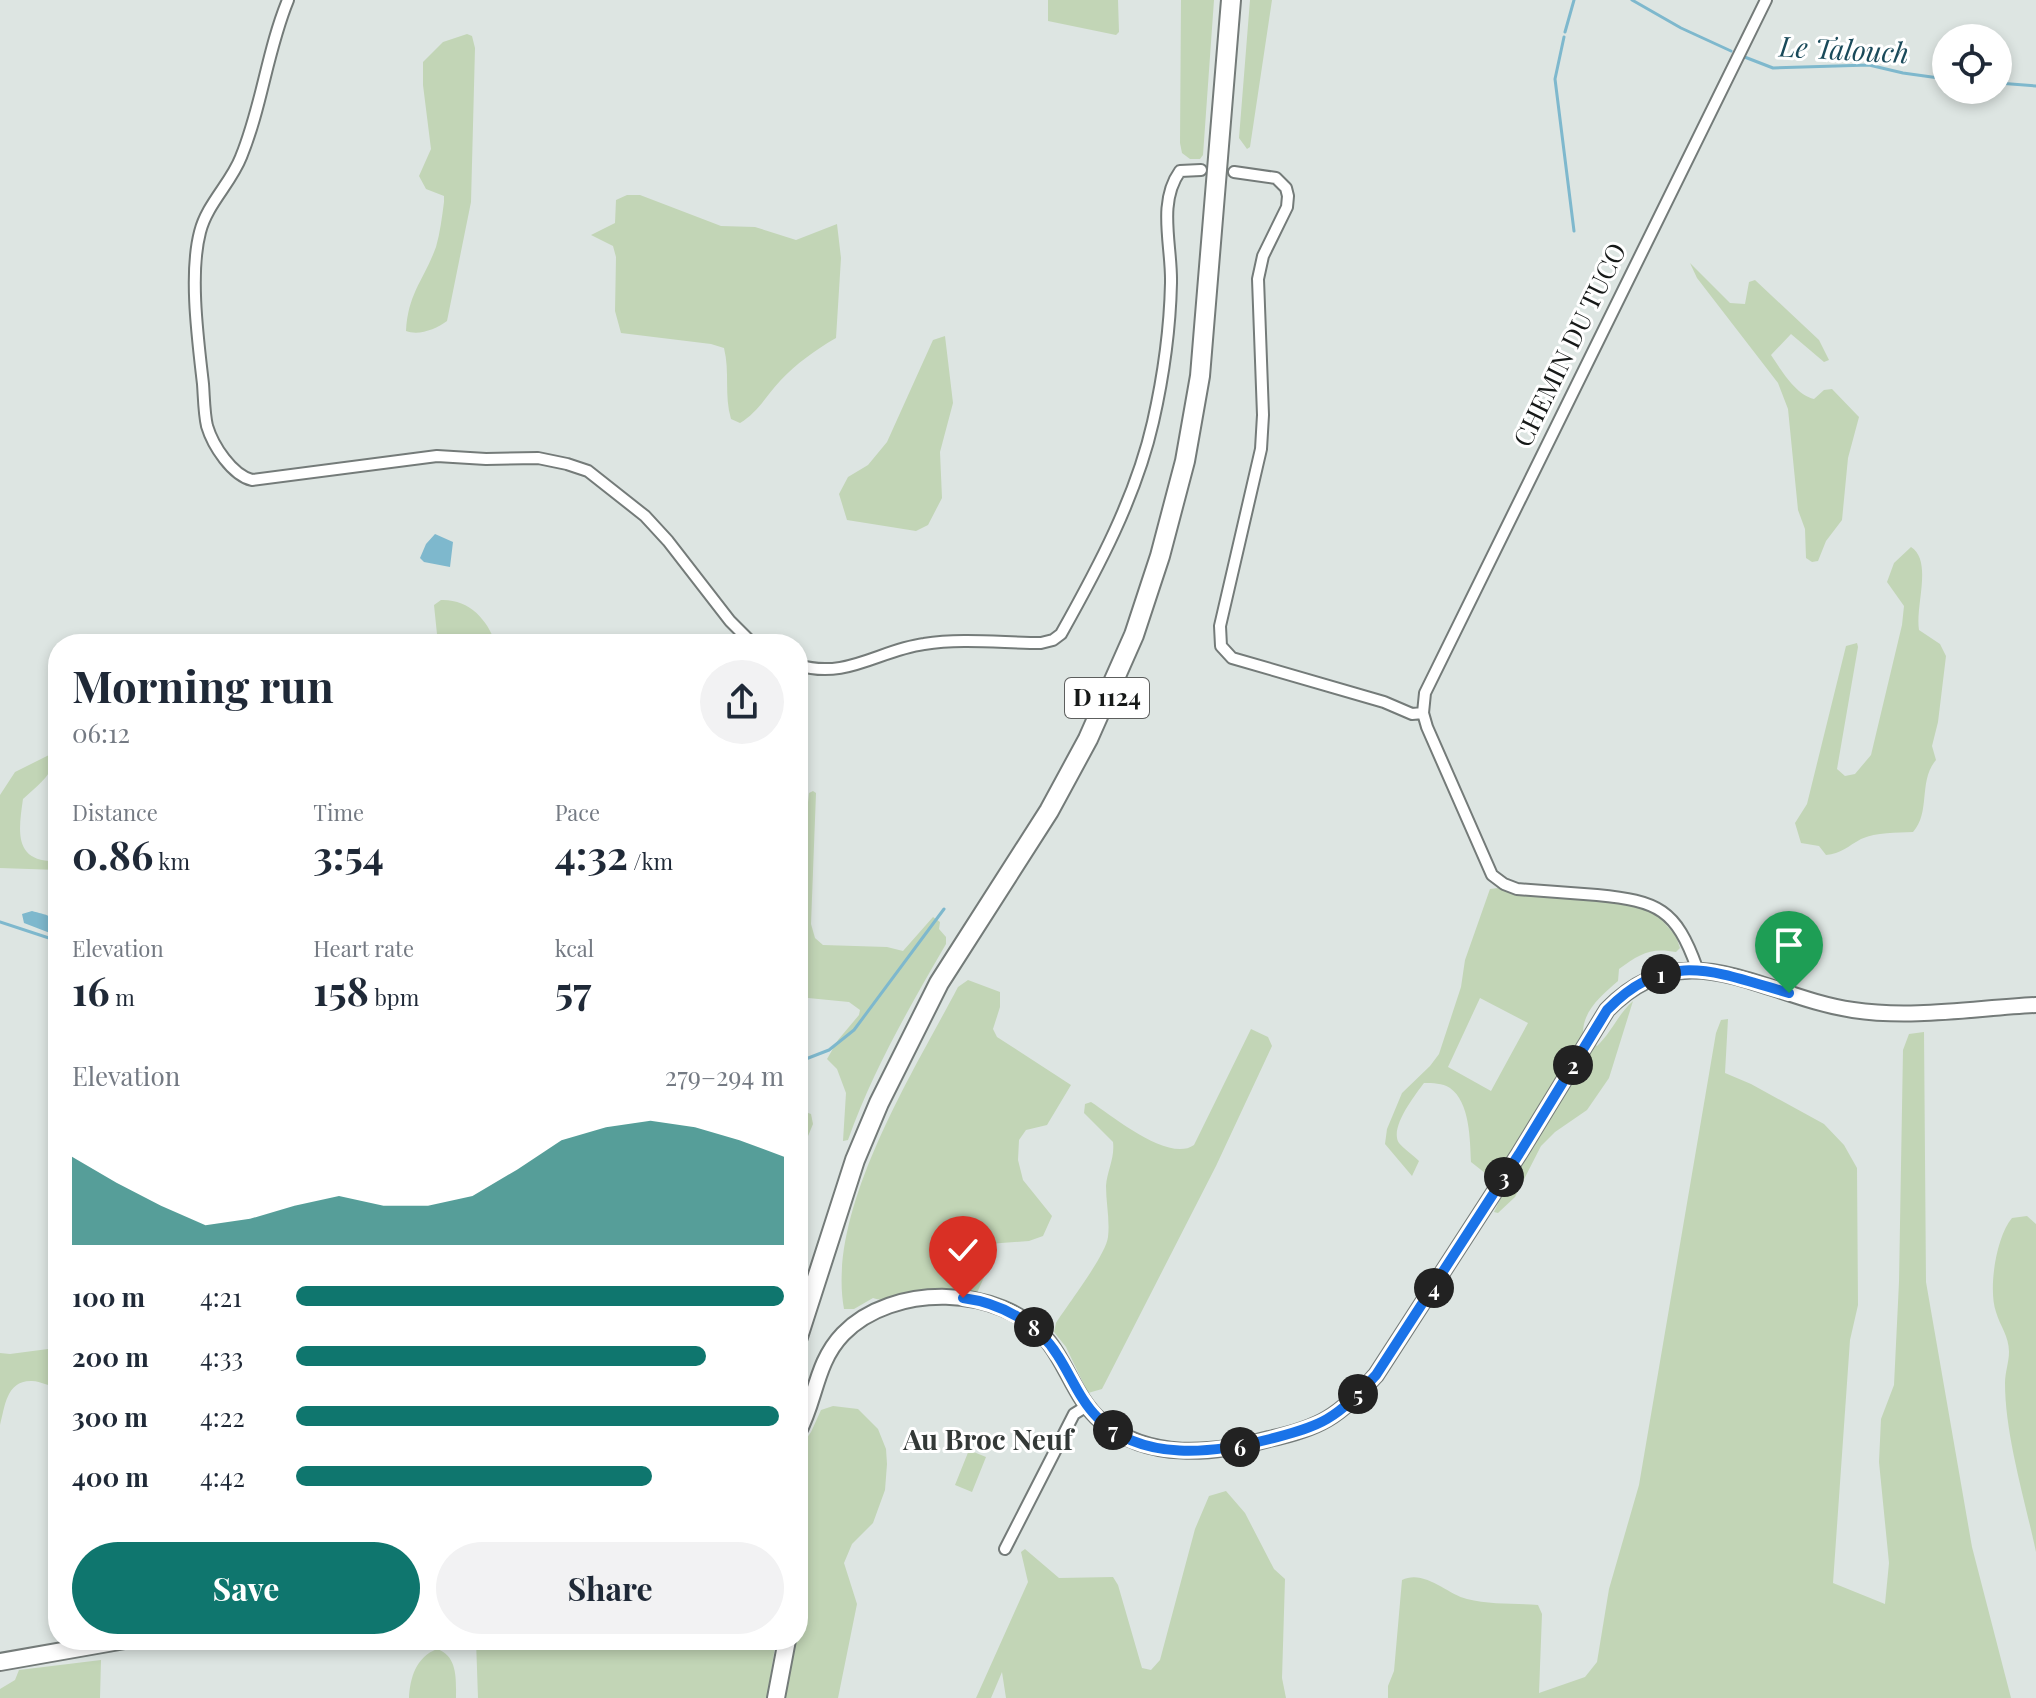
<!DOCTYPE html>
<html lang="en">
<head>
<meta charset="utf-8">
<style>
  :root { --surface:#fff; --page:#f2f2f3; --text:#1f2937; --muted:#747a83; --accent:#0f766e }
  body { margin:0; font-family:"Playfair Display",serif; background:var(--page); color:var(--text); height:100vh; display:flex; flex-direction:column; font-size:30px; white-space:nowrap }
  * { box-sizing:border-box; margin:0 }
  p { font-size:26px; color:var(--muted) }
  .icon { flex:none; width:44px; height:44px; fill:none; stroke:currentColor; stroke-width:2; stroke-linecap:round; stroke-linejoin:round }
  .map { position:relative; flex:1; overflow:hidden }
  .drawer { position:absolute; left:48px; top:634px; width:760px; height:1016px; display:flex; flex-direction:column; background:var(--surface); border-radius:32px; box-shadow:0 4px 12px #0003 }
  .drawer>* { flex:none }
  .tools { position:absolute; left:1932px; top:24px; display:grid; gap:16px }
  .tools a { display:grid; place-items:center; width:80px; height:80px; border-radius:50%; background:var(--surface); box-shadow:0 4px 12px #0003; font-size:40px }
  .pin { position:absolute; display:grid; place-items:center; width:68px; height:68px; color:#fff; margin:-82px -34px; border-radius:50% 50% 50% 0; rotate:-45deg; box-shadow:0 0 8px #0007 }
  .pin .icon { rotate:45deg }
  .km { position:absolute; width:40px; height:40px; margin:-20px; border-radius:50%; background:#222; color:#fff; font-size:22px; line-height:40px; text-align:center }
  .round { display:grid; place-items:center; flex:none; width:84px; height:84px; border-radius:42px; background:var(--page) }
  .summary { display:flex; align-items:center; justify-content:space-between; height:136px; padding:0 24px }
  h1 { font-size:44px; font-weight:700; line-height:60px }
  .stats { display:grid; grid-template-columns:repeat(3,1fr); gap:12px; height:136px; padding:8px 24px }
  .stats div { display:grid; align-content:center }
  .stats b { font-size:40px; font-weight:700 }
  .stats small { font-size:22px; font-weight:400 }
  .stats p { font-size:22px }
  .chart { height:224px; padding:16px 24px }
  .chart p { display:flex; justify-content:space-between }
  .chart svg { width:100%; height:144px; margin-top:8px; fill:var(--accent); opacity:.7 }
  .cta { display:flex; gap:16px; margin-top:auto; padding:16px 24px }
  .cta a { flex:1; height:92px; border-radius:48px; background:var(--accent); color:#fff; font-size:32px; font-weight:700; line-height:92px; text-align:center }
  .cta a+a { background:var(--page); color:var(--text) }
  ul { padding:0 24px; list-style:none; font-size:26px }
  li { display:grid; grid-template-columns:128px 96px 1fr; align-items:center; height:60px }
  li i { height:20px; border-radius:10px; background:var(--accent) }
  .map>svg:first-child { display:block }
  .green { fill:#c2d5b6; fill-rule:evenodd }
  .water { fill:#7eb8cd }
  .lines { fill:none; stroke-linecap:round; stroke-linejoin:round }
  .stream { stroke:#7eb8cd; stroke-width:3 }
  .minor-casing { stroke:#747b79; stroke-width:14 }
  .secondary-casing { stroke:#747b79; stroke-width:18 }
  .primary-casing { stroke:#747b79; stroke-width:20 }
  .trunk-casing { stroke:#747b79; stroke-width:22 }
  .minor { stroke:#fff; stroke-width:10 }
  .secondary { stroke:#fff; stroke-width:14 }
  .primary { stroke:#fff; stroke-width:16 }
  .trunk { stroke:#fff; stroke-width:18 }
  .route-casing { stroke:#fff; stroke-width:16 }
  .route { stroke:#1a73e8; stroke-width:10 }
  .labels { text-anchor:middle; stroke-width:6; stroke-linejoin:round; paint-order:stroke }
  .shield { fill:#fff; stroke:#5c5e5d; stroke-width:2 }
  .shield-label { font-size:24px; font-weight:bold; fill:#161918 }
  .street-label { font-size:26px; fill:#161918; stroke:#fff }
  .water-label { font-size:28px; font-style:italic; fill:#1a4a5a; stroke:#fff }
  .neighbourhood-label { font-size:28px; font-weight:bold; fill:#333937; stroke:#fff }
</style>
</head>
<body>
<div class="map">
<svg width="2036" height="1698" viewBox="0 0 2036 1698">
  <rect width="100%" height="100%" fill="#dde5e2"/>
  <path class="green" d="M1048,0H1118L1119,32L1116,35L1048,21Z
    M1181,0H1214L1203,155L1200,159H1190L1182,153L1180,143Z
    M1250,0H1272L1250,147L1247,149L1239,138Z
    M467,34L472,36L475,48L471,202L447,321C436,329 419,336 406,331C408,293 424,280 436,247C440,233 442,217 444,202V196L426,189L419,176L431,149L423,85V62L443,42Z
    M627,195H640L721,226L755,227L796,240L837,224L841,258L836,338C815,350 796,364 780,381C766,396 758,412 740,423L731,419C724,395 730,372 724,348L711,344L621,333L615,311L616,257L613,246L591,235L615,223L616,200Z
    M1690,263L1730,303L1745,304L1749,282L1755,280L1819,340L1829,360L1824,362L1791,334L1771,355C1782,371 1795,394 1814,399L1824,390L1832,389L1859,417L1848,458L1842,520L1826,541L1818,561L1812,562L1806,558L1805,529L1798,510L1788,409L1778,383L1697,278Z
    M945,336L953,403L940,452L942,498L928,525L916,531L847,520L839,494L848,477L868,465L887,442L933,340Z
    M1911,547C1933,561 1915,606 1919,630L1940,644L1946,656L1938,722L1932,746L1936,760C1918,781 1931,812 1913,832C1896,833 1877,832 1861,839C1848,846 1841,854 1826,855L1819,846L1801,843L1795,823L1807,804L1846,646L1857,643L1858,647L1837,769L1845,776L1855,774L1871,755L1902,625L1904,606L1887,582L1894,563Z
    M441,600C469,599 487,619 496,644H438L434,605Z
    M55,752C57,772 37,786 23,799C18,833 14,863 58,861V870L0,868V795L15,772Z
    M813,791L816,793L811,924L815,938L823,945L887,947L903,951L933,917L940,922L939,929L946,937V944C909,1008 873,1070 848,1140L843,1141L846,1093L837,1069L827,1059L838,1040L859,1015L860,1010L849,1002L798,997V845L806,821L809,793Z
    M1498,888L1515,895L1635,904L1659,917L1676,936L1680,948L1676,952C1651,947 1639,954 1619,969L1618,981C1602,995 1583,1010 1583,1033L1597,1046C1612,1032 1618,1014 1633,1001L1609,1078L1587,1110L1555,1132L1541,1146L1515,1197L1498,1213L1494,1212L1500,1199L1498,1171L1485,1173L1471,1162C1470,1140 1470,1102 1450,1088C1442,1083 1433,1083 1424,1083C1415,1095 1389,1128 1399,1143C1404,1149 1413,1155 1419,1161L1412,1176L1385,1144L1387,1129L1402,1093L1430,1066L1439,1054L1461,987L1465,960L1490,889ZM1480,998L1528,1023L1491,1091L1448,1067Z
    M968,980L1000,992V1007L993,1029L997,1037L1071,1085L1047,1125L1026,1130L1019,1140L1018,1160L1023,1180L1052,1216L1043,1236L1029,1241L988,1244L985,1250V1275L977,1293C956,1290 938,1288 917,1291C901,1293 889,1304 873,1298L854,1309H844C826,1210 913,1073 958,987Z
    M1728,1019L1725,1073L1751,1084L1824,1124L1844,1145L1857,1168L1858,1305L1850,1340L1833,1583L1885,1604L1889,1563L1879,1462L1881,1419L1894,1385L1899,1282L1903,1050L1909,1034L1924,1032L1926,1282L1972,1547L2011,1698H1388V1686L1394,1671L1402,1580C1424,1569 1447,1594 1467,1599C1489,1605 1516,1603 1538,1605L1542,1614L1539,1693L1585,1677L1597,1662L1609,1589L1639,1485L1716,1033L1721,1020Z
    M1251,1029L1268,1037L1272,1046L1216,1166L1102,1389L1088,1393L1066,1347L1054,1332L1056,1323C1068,1304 1106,1255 1108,1237C1110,1220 1106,1203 1106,1186C1107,1171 1115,1158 1113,1142L1084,1113L1085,1104L1091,1102C1114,1117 1169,1163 1194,1145Z
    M803,1111L811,1114L813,1124L801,1153L798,1174V1112Z
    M2027,1216L2036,1224V1552C2025,1500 2005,1435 2005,1383C2005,1372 2009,1362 2009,1352C2009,1336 2000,1326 1996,1312C1988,1289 1996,1237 2012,1218Z
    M48,1349L58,1352V1387C49,1387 41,1381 32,1381C6,1380 5,1407 0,1425V1353L10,1354Z
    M833,1406L858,1409L878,1429L886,1449L887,1464L885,1490L873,1523L852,1544L844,1563L857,1604L838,1698H783L793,1640H798V1451L811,1432L821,1410Z
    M969,1450L986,1457L972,1492L955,1485Z
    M1226,1491L1245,1513L1274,1569L1285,1579L1282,1678L1286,1698H1006L1002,1672L991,1698H976L1028,1582L1021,1552L1025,1549L1059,1578L1113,1577L1118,1585L1142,1668L1151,1670L1160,1660L1195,1529L1209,1496Z
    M476,1640H776L767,1698H478Z
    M437,1649C458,1656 456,1680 456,1698H409C410,1678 416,1657 437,1649Z
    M101,1660L100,1698H0V1689L15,1680L19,1670Z"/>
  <path class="water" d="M435,534L453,542L450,567L424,562L420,558L426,544Z
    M32,911C45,915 58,915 58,931L50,933L24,923L22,914Z"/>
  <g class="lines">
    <path class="stream" d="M1632,0L1681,28L1731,51
      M1565,32L1574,0
      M1564,37L1555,79L1574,231
      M1742,56L1773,68L1869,65L1903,73L1946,79
      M1998,83L2036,86
      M0,922L58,941
      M798,1062L829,1050L854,1030L944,909"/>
    <defs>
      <path id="minor" d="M288,0C267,51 262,106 241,157C231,183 207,204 200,232C189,274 198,340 203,384C204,397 204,413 207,426C213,446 232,475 252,480L437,456L486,459L538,458L567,464L588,471L645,516L668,541L730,621L753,644
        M1234,172L1276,178L1286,188L1288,196L1287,207L1263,256L1258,279L1263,415L1261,449L1220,626L1221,646L1232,658L1384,702L1412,714L1423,713
        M798,665C846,680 879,650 924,644C962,638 1003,643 1041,643L1053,640L1061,634C1098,568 1136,497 1153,422C1163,378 1170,329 1171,283C1172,246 1157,203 1180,171L1201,170
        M1697,968C1676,909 1658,901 1597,895C1571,893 1544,891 1517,889L1504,884L1492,875L1427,727L1423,713L1425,693L1766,0
        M1005,1549L1074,1414L1087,1406"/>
      <path id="secondary" d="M798,1433C816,1401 815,1363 843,1334C892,1283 1001,1284 1047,1340C1067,1364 1076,1400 1101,1421C1149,1461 1213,1454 1269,1439C1288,1435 1310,1429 1327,1419C1346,1408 1361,1391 1376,1375L1519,1154L1607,1010C1686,928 1763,997 1853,1010C1912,1019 1976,1008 2036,1005"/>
      <path id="primary" d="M0,1662L125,1640
        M776,1698L787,1640"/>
      <path id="trunk" d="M798,1337L855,1160L879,1103L939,983L1049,811L1088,739L1134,635L1160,556L1185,461L1200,376L1231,0"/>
    </defs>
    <use href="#minor" class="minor-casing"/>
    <use href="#secondary" class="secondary-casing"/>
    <use href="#primary" class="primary-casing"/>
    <use href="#trunk" class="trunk-casing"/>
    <use href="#minor" class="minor"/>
    <use href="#secondary" class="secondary"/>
    <use href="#primary" class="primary"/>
    <use href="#trunk" class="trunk"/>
  </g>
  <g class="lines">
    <defs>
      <path id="route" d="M963,1298C1001,1303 1038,1323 1058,1356C1071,1376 1080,1400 1097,1417C1141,1463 1215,1453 1270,1439C1288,1434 1310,1429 1327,1419C1346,1408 1361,1391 1376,1375L1519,1154L1607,1010C1667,948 1716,972 1789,993"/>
    </defs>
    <use href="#route" class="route-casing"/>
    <use href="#route" class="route"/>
  </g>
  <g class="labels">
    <rect class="shield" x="1065" y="678" width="84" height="40" rx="6"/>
    <g class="shield-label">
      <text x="1107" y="706">D 1124</text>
    </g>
    <g class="street-label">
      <text transform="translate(1570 345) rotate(-64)" y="9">CHEMIN DU TUCO</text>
    </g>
    <g class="water-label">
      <text transform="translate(1844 50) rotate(3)" y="10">Le Talouch</text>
    </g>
    <g class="neighbourhood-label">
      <text x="988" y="1450">Au Broc Neuf</text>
    </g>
  </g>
</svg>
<div class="tools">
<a><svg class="icon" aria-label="locate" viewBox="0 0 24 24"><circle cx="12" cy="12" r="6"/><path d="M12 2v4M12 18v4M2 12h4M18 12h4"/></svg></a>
</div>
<div class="pin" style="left:1789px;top:993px;background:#1e9e55"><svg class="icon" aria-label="arrive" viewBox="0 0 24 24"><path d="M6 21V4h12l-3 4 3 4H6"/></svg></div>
<div class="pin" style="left:963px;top:1298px;background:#d93025"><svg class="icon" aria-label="check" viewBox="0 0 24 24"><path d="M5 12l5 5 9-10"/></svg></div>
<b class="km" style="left:1661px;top:974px">1</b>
<b class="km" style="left:1573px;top:1065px">2</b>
<b class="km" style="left:1504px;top:1177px">3</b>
<b class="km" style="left:1434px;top:1288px">4</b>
<b class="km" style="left:1358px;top:1394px">5</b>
<b class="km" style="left:1240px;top:1447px">6</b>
<b class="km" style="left:1113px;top:1430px">7</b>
<b class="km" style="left:1034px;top:1327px">8</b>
<section class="drawer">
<div class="summary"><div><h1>Morning run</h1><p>06:12</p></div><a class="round"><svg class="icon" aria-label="share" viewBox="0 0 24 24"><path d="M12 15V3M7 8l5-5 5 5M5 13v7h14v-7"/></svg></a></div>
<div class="stats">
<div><p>Distance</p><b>0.86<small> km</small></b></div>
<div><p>Time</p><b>3:54</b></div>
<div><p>Pace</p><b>4:32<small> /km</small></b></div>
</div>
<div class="stats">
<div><p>Elevation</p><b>16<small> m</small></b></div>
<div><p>Heart rate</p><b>158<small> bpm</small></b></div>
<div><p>kcal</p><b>57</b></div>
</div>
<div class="chart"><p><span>Elevation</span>279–294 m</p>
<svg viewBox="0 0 160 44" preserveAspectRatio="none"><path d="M0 44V17L10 25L20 32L30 38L40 36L50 32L60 29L70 32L80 32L90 29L100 21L110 12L120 8L130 6L140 8L150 12L160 17V44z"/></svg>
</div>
<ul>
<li><b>100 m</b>4:21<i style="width:100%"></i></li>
<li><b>200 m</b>4:33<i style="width:84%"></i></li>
<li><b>300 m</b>4:22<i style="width:99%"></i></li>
<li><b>400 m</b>4:42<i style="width:73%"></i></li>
</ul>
<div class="cta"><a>Save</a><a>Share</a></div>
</section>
</div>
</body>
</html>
